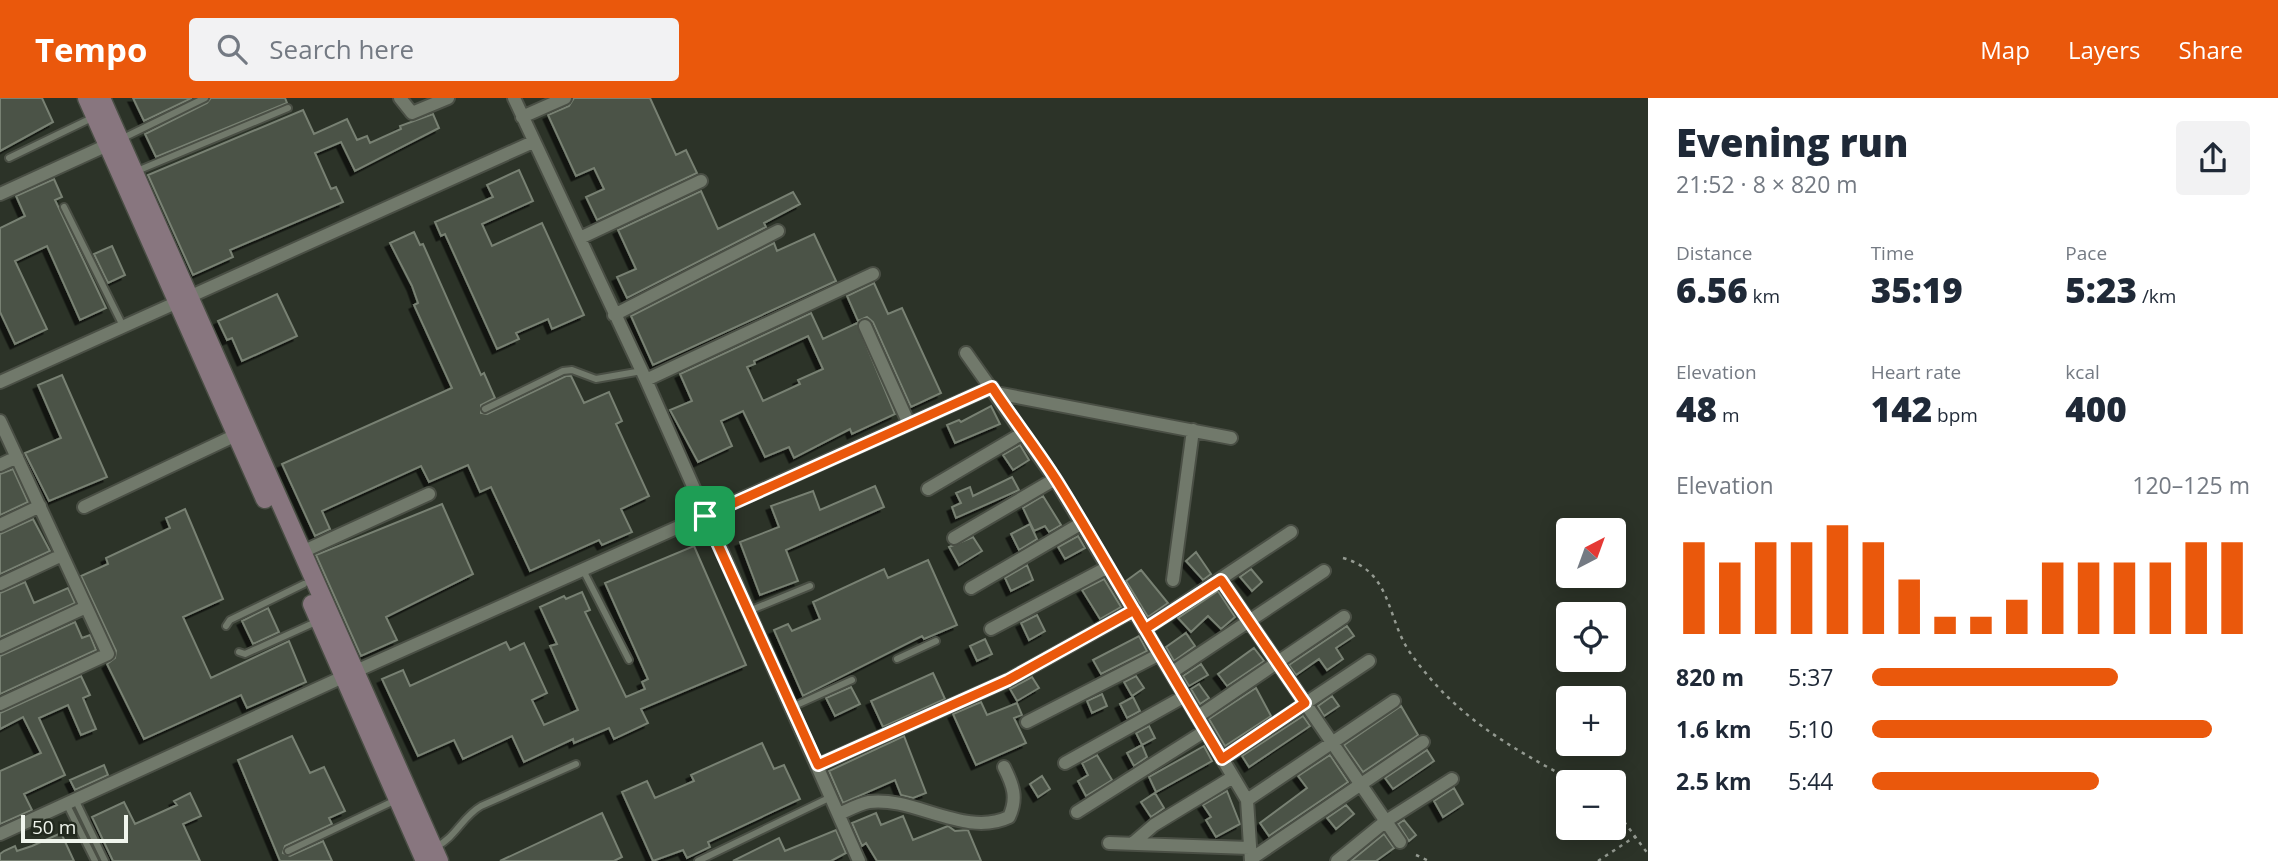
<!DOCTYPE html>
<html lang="en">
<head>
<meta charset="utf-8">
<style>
  :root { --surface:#fff; --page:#f2f2f3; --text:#1f2937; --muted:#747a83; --accent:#ea580c }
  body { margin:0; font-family:"Open Sans",sans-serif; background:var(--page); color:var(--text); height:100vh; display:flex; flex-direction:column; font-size:26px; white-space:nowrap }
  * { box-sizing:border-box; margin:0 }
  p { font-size:23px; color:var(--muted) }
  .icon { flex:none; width:38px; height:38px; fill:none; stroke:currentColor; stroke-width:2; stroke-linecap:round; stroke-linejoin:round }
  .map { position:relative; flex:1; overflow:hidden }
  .sheet { display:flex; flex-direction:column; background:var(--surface); width:630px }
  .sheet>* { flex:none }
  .needle { width:46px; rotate:41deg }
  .fabs { position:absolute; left:1556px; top:420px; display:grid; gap:14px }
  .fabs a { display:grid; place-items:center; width:70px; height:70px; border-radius:7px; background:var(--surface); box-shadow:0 4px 18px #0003; font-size:35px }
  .scale { position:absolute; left:21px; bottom:18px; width:107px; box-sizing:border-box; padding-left:7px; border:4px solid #f0f5ed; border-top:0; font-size:19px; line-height:24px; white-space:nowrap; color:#f0f5ed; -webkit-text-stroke:5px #22291e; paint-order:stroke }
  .pin { position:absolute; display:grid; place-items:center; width:60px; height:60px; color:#fff; margin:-30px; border-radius:14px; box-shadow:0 4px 10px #0006 }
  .round { display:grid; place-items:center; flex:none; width:74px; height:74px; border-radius:7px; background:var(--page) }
  .headline { display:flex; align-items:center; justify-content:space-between; height:119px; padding:0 28px }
  h1 { font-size:38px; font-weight:800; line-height:52px }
  .metrics { display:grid; grid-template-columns:repeat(3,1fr); gap:10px; height:119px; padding:7px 28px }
  .metrics div { display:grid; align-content:center }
  .metrics b { font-size:35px; font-weight:800 }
  .metrics small { font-size:19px; font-weight:400 }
  .metrics p { font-size:19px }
  .chart { height:196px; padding:14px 28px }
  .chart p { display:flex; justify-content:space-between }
  .chart svg { width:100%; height:126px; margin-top:7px; stroke:var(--accent); stroke-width:6 }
  ul { padding:0 28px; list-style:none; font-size:23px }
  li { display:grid; grid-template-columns:112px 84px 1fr; align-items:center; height:52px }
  li i { height:18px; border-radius:9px; background:var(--accent) }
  header { display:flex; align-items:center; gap:42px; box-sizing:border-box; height:98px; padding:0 35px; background:var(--accent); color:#fff }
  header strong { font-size:33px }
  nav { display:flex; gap:38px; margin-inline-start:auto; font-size:24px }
  .search { width:490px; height:63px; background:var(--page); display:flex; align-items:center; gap:18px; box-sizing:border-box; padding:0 24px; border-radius:7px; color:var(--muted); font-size:26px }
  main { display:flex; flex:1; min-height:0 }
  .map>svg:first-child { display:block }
  .building { fill:#4b5246; stroke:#788173; stroke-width:2; fill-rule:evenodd; filter:url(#shadow) }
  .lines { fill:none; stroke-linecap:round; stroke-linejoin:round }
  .lane-casing { stroke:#4a4f45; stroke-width:10 }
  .street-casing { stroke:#4a4f45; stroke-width:16 }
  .secondary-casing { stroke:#4a4f45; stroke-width:21 }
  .path { stroke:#949a91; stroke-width:2.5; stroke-dasharray:3.5 5; stroke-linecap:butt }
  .lane { stroke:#71796b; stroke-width:6 }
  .street { stroke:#71796b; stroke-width:12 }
  .secondary { stroke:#88767f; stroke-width:18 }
  .route-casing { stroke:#fff; stroke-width:14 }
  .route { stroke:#ea580c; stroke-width:9 }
</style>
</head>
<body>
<header>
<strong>Tempo</strong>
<div class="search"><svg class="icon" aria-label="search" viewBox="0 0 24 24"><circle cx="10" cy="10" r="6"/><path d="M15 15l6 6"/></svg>Search here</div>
<nav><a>Map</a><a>Layers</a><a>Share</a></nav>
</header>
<main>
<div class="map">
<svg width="1648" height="763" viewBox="0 0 1648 763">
  <defs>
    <filter id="shadow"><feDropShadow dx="-4.5" dy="4.5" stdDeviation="0" flood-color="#0009"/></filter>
  </defs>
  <rect width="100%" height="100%" fill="#2c3328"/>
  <path class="building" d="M0,0H42L53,24L0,53Z
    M133,0H192L144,23Z
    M211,0H285L287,5L156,59L145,36L207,5Z
    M574,0H650L676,57L686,52L697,75L597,122L586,99L604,91L594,70L576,78L548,17L569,8Z
    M303,12L314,36L347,21L357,42L367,38L370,45L401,31L400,28L433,16L439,30L355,73L341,44L315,55L331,91L336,89L343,104L230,152L233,159L193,177L148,77Z
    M519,72L533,103L482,126L492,148L542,125L584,217L552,231L548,221L516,235L519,241L497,251L445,136L441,138L435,124L493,99L487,87Z
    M54,81L62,99L55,102L106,210L80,222L47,148L15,163L47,231L15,246L0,214V130L25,118L16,98Z
    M701,93L718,131L793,94L800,106L764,125L766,129L627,200L617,179L636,171L618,132Z
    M414,134L420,147L423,146L481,277L484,275L495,300L481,307V315L487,316L566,278H571L584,305L609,294L622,323L616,326L649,398L621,411L632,434L602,447L599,442L530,473L491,389L480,394L468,367L429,384L421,368L322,413L330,431L315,438L282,366L452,290L414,207L418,205L412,188L390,145Z
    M814,136L836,183L653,267L631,218L774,145L777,153Z
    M112,148L125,177L108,185L94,156Z
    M874,185L888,216L902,210L941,295L911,309L873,224L867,219L858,223L847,198Z
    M277,196L297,238L242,263L232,240L227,242L218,223Z
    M811,215L823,241L857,225L895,316L852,336L850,331L794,360L789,349L765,359L743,313L721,323L732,348L698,364L670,312L692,303L680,276ZM808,238L823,271L798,282L800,286L763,303L747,269L755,266L754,263Z
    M62,277L107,379L49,403L25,355L61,340L38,287Z
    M991,308L1000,326L955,345L947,327L959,322L961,324Z
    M1020,347L1029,362L1013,372L1003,357Z
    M13,371L28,404L0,417V376Z
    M1012,379L1019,392L956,420L952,409L961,405L956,395L970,389L973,398Z
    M875,388L884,409L786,452L798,483L760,497L740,444L779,429L771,408L813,393L820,412Z
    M1043,398L1061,427L1049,434L1045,428L1034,433L1023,410Z
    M442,406L473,476L386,519L397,542L361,558L316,457Z
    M185,411L223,501L183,519L211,580L289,543L306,584L247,610L241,597L144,641L107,566L115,560L116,553L81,478L108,466L106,460L170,430L166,420Z
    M33,421L50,453L0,476V436Z
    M1030,426L1037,441L1019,452L1011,436Z
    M1078,438L1085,450L1065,461L1058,449Z
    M973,439L982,453L959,467L949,449Z
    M694,448L746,567L641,611L648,625L614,641L609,630L574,645L573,641L524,664L512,638L463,661L454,642L418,658L382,581L403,572L410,588L506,544L510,552L524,545L547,595L532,602L544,627L578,612L550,548L557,546L540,509L564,498L566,501L582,494L590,512L585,514L626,599L645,591L642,584L648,581L605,485Z
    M1196,454L1211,476L1203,482L1186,463Z
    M928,462L957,527L924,541L922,538L803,598L774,532L788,526L792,533L820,521L813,504L884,471L888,480Z
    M1027,467L1033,482L1011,493L1005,480Z
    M1251,471L1262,484L1252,493L1240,479Z
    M1141,472L1168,505L1148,519L1126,483Z
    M1104,481L1121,509L1100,521L1082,492Z
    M25,484L34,505L68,490L75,505L0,539V495Z
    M1218,493L1235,519L1221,531L1208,518L1191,534L1178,520Z
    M268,510L279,534L253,546L242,523Z
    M1037,517L1045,533L1029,542L1021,525Z
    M75,524L82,540L90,537L96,552L0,596V558Z
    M1347,528L1354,538L1336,550L1343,561L1327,572L1319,561L1296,577L1289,567Z
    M1186,535L1195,548L1174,563L1166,549Z
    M1139,538L1147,553L1101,576L1093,562Z
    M985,541L992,556L977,563L970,548Z
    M1254,550L1264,563L1227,588L1218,576Z
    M1201,566L1208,577L1189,588L1183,578Z
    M933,575L945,601L883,629L871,603Z
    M81,578L90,597L83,600L96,631L81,637L68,607L39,620L65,677L24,696L32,712L0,726V673L41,655L23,619L0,631V615Z
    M1136,578L1144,590L1132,598L1124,584Z
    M1032,579L1039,590L1017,603L1010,591Z
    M1199,586L1209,600L1200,606L1191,591Z
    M851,589L860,606L835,618L826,600Z
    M1256,590L1271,618L1225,648L1209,621Z
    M1102,596L1107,608L1092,615L1087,603Z
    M1332,598L1339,608L1324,618L1318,608Z
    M1133,599L1140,613L1127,620L1120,606Z
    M981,604L987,617L1017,605L1022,617L1014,620L1026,645L976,667L953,616Z
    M1401,608L1418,637L1363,674L1344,647Z
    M1303,618L1310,628L1249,669L1242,658Z
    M1149,628L1155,640L1142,647L1136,635Z
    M292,638L310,675L324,669L345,713L329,720L332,726L285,748L283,755L290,758L323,743L332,763H280L238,662Z
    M904,638L926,695L913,700L901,697L895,682L843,705L829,673Z
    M762,645L774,671L784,667L800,701L708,744L710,749L687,760L683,752L653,763L622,694L647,683L655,700L694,683L691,677Z
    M1142,647L1147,659L1134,668L1127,655Z
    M1204,648L1212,663L1156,694L1149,679Z
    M1427,652L1434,663L1393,691L1385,680Z
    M1097,657L1112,682L1086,698L1078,683L1088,677L1082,665Z
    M1330,657L1348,684L1269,738L1260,725L1307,690L1298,678Z
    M104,667L108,677L75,692L70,682Z
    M1042,678L1050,691L1038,699L1030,686Z
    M1454,690L1463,706L1443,719L1434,703Z
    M1227,693L1240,726L1216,739L1206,722L1211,719L1203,707Z
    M190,695L201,718L183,726L200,763H113L92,719L124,704L135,726L177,707L174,703Z
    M1155,695L1164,710L1151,719L1141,704Z
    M1346,707L1354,716L1336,731L1327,720Z
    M602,715L622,759L614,763H500Z
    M876,715L881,727L903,718L913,742L948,728L955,733L968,732L981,763H877L866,745L862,748L852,725Z
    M1404,722L1416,737L1409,743L1398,726Z
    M836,732L846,755L831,763H733L779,740L785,753Z
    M61,735L74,763H0V756L4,753L15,748L17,753L32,748Z
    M1384,736L1394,750L1376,763H1351Z"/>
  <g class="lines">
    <defs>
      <path id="lane" d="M121,41L205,0
        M9,60L94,19
        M137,73L288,10
        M64,109L123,228
        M485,311L563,273L572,272L596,281L642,273
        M583,472L629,562
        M749,513L810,488
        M226,528L230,522L304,486
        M239,554L245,556L318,523
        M897,561L936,543
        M792,609L852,582
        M75,701L105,763
        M66,705L95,763
        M436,749C456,739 462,719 481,708L576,666
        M288,753L396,702
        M698,763L831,699"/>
      <path id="street" d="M400,0L412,15L448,0
        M514,0L646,282L859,763
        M522,19L565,0
        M0,96L114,44
        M580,140L701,83
        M614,217L778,133
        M865,228L909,326
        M966,255L1055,381L1247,702L1251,763
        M646,282L873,176
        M0,284L533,44
        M996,295L1231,340
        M0,323L108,556L0,606
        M0,367L17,359
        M928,391L1023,335
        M84,409L236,337
        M0,427L40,408
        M954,440L1055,381
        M302,454L429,396
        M1173,482L1193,332
        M1221,482L1400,744
        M0,486L62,457
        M971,490L1082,425
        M991,531L1108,469
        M1145,531L1291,434
        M0,549L86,509
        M1171,575L1324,473
        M1197,619L1344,519
        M1027,624L1160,556
        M1222,661L1369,563
        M1065,665L1185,598
        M818,667L1008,582L1134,512
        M1247,702L1394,603
        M1077,714L1205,633
        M839,716C848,712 859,706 869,704C914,698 965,740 1009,719C1018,700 1013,687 1004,669
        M0,736L356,573L992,289
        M1109,745L1249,750
        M1133,745L1154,727L1233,679
        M1251,761L1423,644
        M1337,763L1386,723L1452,681"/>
      <path id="secondary" d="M87,0L265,401
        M101,0L439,763
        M312,506L425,763"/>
    </defs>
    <use href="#lane" class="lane-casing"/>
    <use href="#street" class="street-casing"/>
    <use href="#secondary" class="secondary-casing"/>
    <path class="path" d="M1343,460C1393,474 1386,521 1411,556C1457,620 1508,648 1575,684
      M1614,710L1648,756
      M1416,757L1429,763
      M1598,763L1636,738"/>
    <use href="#lane" class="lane"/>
    <use href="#street" class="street"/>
    <use href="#secondary" class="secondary"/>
  </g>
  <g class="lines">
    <defs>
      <path id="route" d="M705,418L992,289C1013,321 1037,351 1057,383C1087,431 1116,482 1145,531L1221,482L1305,605L1222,661L1197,619L1134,512L1008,582L818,667L705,418"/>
    </defs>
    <use href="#route" class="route-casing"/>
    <use href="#route" class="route"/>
  </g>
</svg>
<div class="fabs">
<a><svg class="needle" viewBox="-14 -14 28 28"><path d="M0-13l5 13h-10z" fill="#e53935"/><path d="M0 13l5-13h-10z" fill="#747a83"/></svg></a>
<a><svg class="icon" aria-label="locate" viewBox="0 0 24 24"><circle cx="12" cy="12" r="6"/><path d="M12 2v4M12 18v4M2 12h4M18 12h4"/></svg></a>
<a>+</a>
<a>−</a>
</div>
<div class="scale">50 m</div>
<div class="pin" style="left:705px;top:418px;background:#1e9e55"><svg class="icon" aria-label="arrive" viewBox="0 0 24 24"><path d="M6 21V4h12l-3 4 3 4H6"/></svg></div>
</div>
<section class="sheet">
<div class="headline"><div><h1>Evening run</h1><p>21:52 · 8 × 820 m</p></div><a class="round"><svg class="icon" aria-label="share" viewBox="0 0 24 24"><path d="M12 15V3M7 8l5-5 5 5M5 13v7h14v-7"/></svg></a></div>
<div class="metrics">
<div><p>Distance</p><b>6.56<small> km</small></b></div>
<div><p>Time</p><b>35:19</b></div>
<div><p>Pace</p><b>5:23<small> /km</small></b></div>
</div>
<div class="metrics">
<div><p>Elevation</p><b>48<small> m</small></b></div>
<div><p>Heart rate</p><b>142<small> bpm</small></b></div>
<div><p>kcal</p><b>400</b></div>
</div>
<div class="chart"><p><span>Elevation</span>120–125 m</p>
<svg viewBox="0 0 160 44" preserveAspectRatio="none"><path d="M5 44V12M15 44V19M25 44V12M35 44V12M45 44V6M55 44V12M65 44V25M75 44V38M85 44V38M95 44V32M105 44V19M115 44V19M125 44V19M135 44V19M145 44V12M155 44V12"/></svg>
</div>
<ul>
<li><b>820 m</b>5:37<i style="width:65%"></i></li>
<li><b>1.6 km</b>5:10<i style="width:90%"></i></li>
<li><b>2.5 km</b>5:44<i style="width:60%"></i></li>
</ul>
</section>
</main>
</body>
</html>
